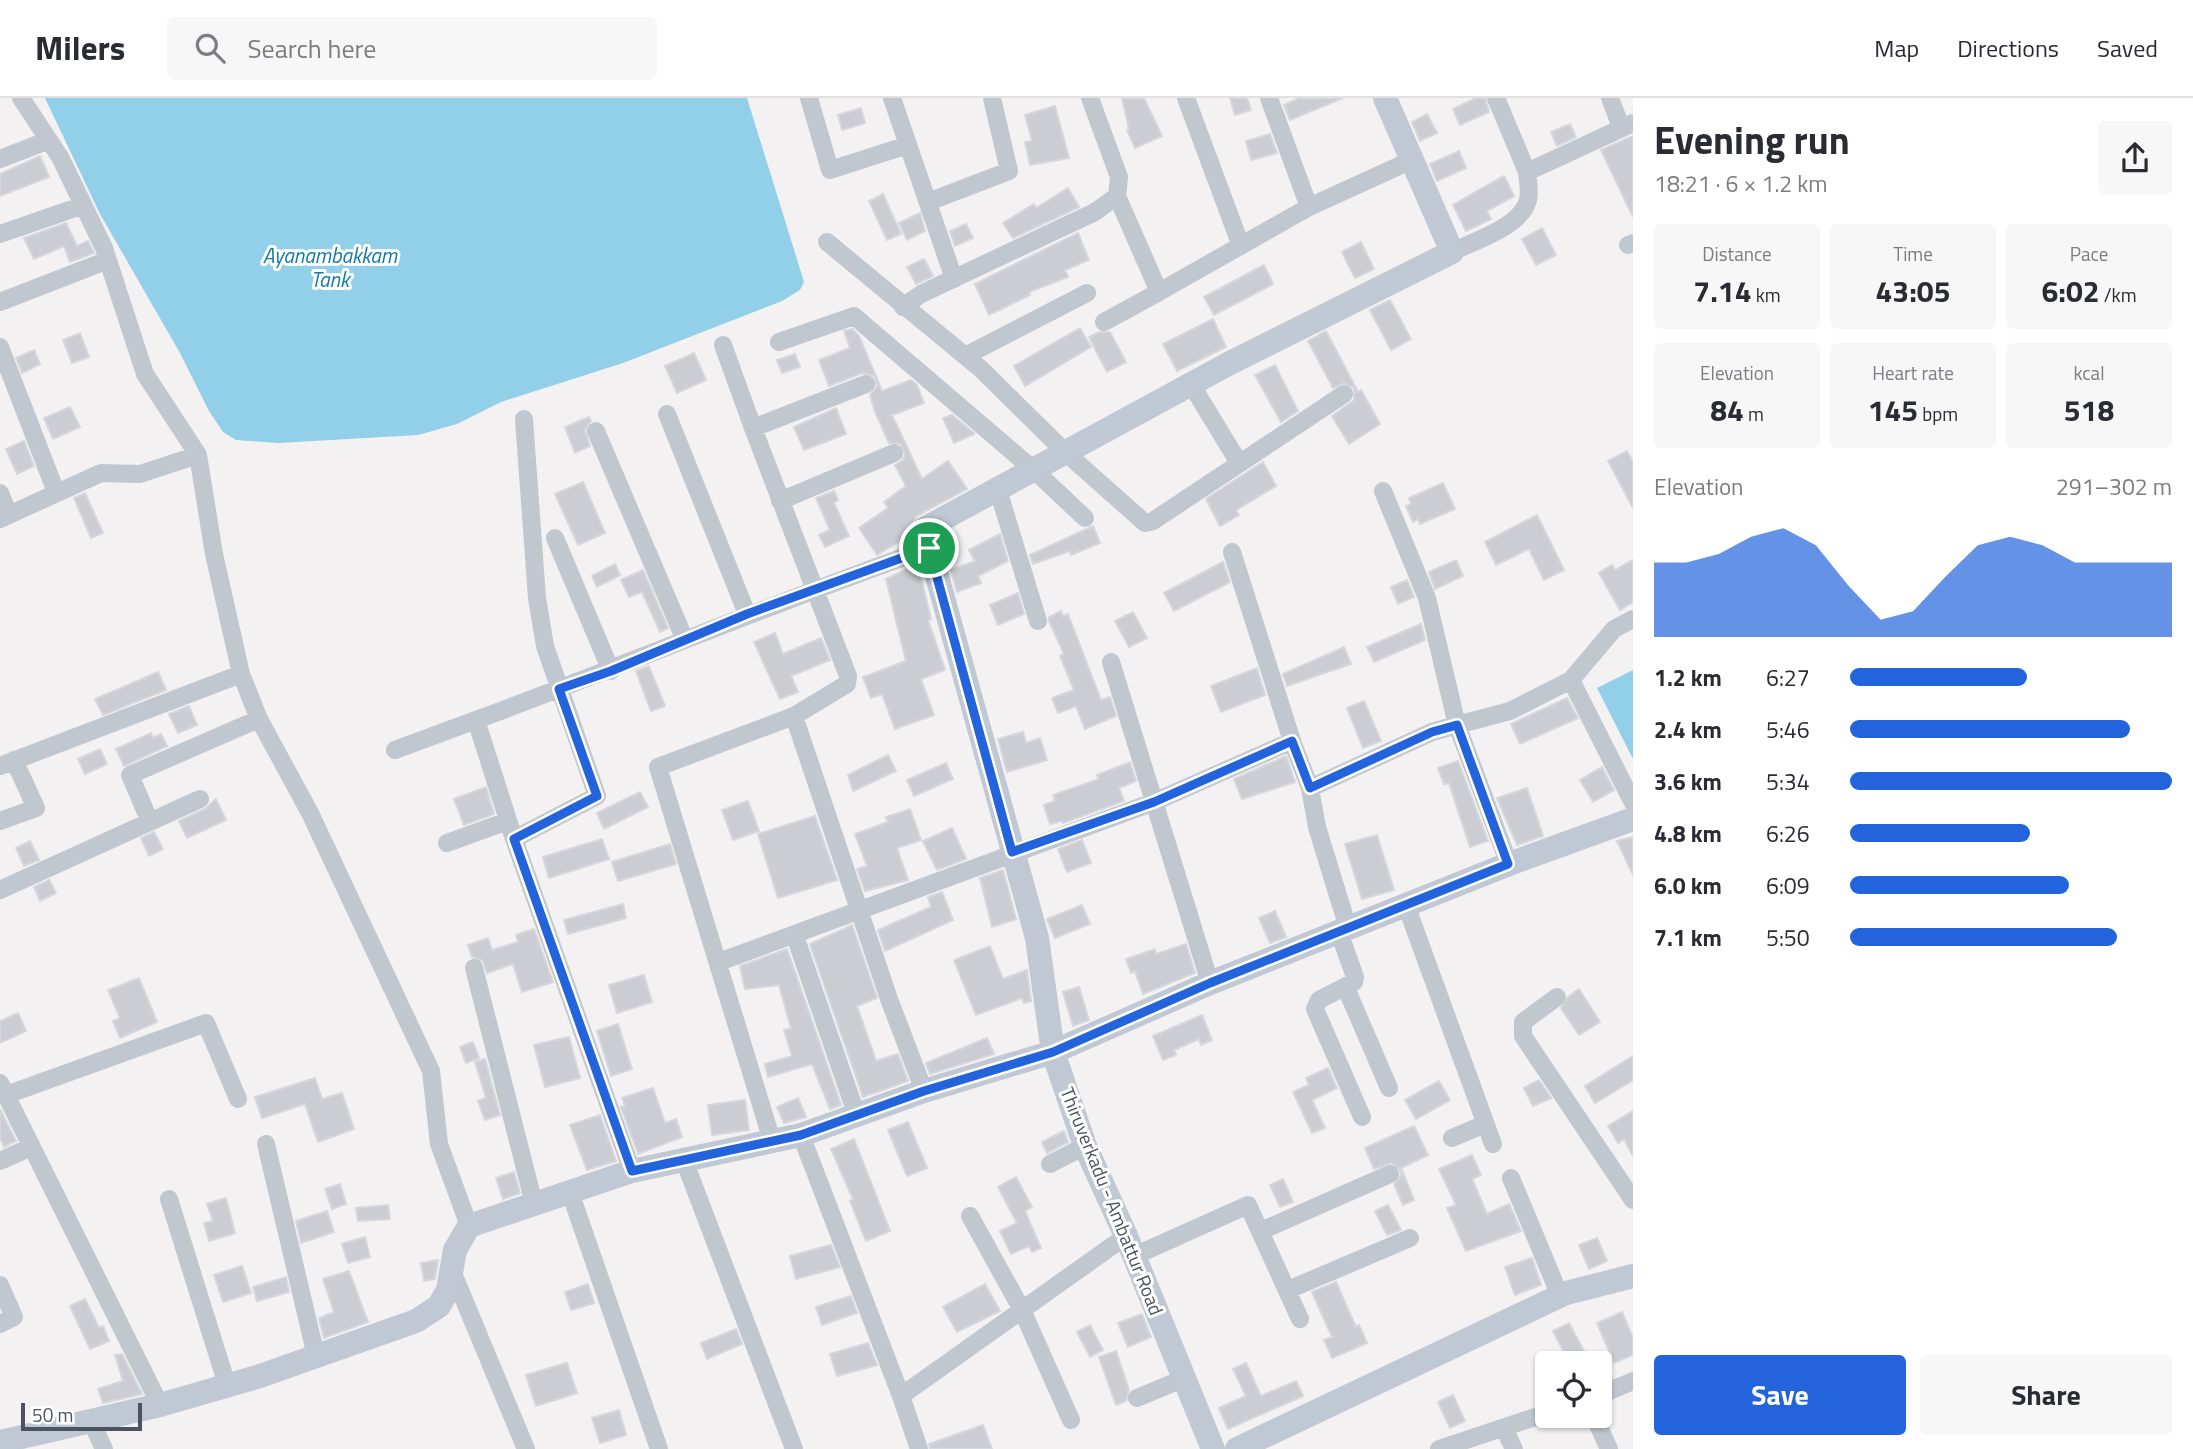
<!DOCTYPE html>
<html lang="en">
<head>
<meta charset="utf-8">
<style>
  :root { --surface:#fff; --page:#f7f7f7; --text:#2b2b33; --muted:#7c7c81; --line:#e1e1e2; --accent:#2364dc }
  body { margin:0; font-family:"Titillium Web",sans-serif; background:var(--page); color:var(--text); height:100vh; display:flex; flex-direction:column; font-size:26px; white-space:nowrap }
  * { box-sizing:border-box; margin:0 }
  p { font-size:23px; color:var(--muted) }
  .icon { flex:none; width:38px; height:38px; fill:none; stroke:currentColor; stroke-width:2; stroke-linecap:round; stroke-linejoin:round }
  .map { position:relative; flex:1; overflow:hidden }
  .details { display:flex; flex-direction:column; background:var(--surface); width:560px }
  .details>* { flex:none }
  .controls { position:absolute; left:1535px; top:1253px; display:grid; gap:14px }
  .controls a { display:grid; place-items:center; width:77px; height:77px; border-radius:7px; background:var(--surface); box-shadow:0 2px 5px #0004; font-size:35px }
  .scale { position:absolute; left:21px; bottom:18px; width:121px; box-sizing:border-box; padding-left:7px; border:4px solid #4a535e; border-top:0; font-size:19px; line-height:24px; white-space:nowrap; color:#4a535e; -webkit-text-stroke:5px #fff; paint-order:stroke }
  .pin { position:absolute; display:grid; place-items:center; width:60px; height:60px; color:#fff; margin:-30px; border:4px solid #fff; border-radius:50%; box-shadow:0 2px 7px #0007 }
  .round { display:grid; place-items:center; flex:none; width:74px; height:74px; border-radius:7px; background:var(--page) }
  .overview { display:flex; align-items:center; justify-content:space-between; height:119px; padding:0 21px }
  h1 { font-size:38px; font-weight:700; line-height:52px }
  .stats { display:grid; grid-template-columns:repeat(3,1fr); gap:10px; height:119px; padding:7px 21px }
  .stats div { display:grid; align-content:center; border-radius:7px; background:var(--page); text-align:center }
  .stats b { font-size:30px; font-weight:700 }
  .stats small { font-size:19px; font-weight:400 }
  .stats p { font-size:19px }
  .chart { height:196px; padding:14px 21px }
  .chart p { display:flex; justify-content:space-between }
  .chart svg { width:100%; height:126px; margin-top:7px; fill:var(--accent); opacity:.7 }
  .cta { display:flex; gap:14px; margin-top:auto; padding:14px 21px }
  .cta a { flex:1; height:80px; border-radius:7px; background:var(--accent); color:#fff; font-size:28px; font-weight:700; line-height:80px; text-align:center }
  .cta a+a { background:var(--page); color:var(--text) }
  ul { padding:0 21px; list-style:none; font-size:23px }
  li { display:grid; grid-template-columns:112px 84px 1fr; align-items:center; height:52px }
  li i { height:18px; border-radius:9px; background:var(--accent) }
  header { display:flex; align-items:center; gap:42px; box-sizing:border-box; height:98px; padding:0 35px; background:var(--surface); border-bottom:2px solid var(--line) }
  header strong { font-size:33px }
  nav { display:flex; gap:38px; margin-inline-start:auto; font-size:24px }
  .search { width:490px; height:63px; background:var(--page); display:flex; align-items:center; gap:18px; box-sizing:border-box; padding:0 24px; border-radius:7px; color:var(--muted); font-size:26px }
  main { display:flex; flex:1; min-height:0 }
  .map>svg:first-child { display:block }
  .water { fill:#92cfe8 }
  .building { fill:#cbcdd3; stroke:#d5d7dc; stroke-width:2 }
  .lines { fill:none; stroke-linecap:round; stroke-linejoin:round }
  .street { stroke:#c0c7cf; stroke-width:18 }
  .secondary { stroke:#c0c8d3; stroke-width:24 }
  .route-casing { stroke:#fff; stroke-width:14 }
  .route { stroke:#2364dc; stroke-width:9 }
  .labels { text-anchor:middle; stroke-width:6; stroke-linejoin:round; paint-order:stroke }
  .street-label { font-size:19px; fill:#4a535e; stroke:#fff }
  .water-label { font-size:21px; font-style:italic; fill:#147ca7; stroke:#fff }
</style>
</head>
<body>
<header>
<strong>Milers</strong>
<div class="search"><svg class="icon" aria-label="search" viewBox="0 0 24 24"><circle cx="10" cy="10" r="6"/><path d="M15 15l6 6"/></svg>Search here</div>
<nav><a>Map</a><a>Directions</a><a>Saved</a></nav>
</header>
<main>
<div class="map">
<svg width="1633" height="1351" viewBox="0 0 1633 1351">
  <rect width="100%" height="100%" fill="#f3f1f1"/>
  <path class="water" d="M45,0H747L804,184L800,192L782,203L623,265L501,304L457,326L418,337L279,345L236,342L223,334L209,313L180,255L100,116Z
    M1633,572V661L1597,590Z"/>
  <path class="building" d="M1122,0H1144L1162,38L1135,50L1127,32L1129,31Z
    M1230,0H1247L1251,12L1235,17Z
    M1299,0H1343L1290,22L1284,7Z
    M1476,0H1485L1489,14L1460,27L1453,11Z
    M1055,8L1069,60L1030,67L1025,44L1032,43L1025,17Z
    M861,10L865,25L842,32L838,17Z
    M1427,16L1437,35L1420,43L1412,24Z
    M1570,26L1576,39L1557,48L1551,34Z
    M1270,36L1277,55L1251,62L1246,43Z
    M1633,38V119L1601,52Z
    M1459,53L1466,70L1437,83L1430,66Z
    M40,58L49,79L0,98V76Z
    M1504,78L1514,98L1487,113L1491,121L1466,133L1453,107Z
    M1068,90L1079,109L1013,140L1003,125L1034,106L1036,110Z
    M883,96L901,136L887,142L869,103Z
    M920,115L925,133L907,142L899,125Z
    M66,125L77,148L88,143L94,155L70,164L64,148L34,161L24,140Z
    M966,126L973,140L955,148L950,133Z
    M1542,130L1556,157L1536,167L1522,141Z
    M1078,135L1089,162L1065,172L1068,179L1029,194L1030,197L989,217L975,186Z
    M1361,144L1374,171L1355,180L1342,154Z
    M924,161L933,178L916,186L907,169Z
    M1264,167L1273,186L1214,217L1204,199Z
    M1390,202L1411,241L1391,252L1370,212Z
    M1213,221L1226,249L1177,273L1163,246Z
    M1080,230L1091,249L1025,288L1014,268Z
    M852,231L859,238L882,293L911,282L917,287L924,305L892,317L922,381L948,363L967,391L916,418L910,428V437L877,457L859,430L888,410L884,404L906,388L895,367L903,362L905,356L900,346L889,345L875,314L870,297L877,288L874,278L862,275L829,288L819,262L850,250L844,233Z
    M1326,233L1358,294L1361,292L1380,326L1349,346L1332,318L1354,302V290L1344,285L1333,290L1308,243Z
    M1099,234H1110L1126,264L1107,274L1089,239Z
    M80,235L89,259L72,265L63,242Z
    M34,252L40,266L22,275L16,260Z
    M694,255L706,282L677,295L665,268Z
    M795,256L800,269L782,275L777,262Z
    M1275,267L1298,313L1281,324L1255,277Z
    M70,309L80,329L53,341L44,320Z
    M836,310L846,336L804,352L794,329Z
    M952,317L974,335V336L954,345L943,320Z
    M589,319L591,323L585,332L590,348L575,355L565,329Z
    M24,343L34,368L17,376L6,351Z
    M1627,353L1633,364V410L1608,363Z
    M1263,364L1276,388L1236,412L1239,417L1220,428L1206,401Z
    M583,384L605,435L578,447L555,396Z
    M1443,385L1455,411L1420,426L1418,421L1413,424L1406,408L1411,406L1409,400Z
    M834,393L838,402L834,405L849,438L825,449L819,437L830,432L816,400Z
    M85,395L103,435L91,440L74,400Z
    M1537,417L1564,472L1544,482L1529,451L1496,467L1485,444Z
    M1093,428L1100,445L1071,457L1070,453L1033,466L1030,457Z
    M1000,436L1008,463L978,478L981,485L957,494L951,472L975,463L969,452Z
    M1456,462L1463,478L1435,491L1429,474Z
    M1633,462V504L1620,512L1599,475L1612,467L1615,472Z
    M1223,464L1230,484L1174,513L1164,495Z
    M615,466L620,477L597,489L592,478Z
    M911,469L919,471L931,521L928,522L945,572L921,581L934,617L895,631L882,596L871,600L863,579L906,563L886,481Z
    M643,472L668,530L660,534L642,494L629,499L621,482Z
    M1407,482L1414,499L1398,506L1391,489Z
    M1018,495L1024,516L998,527L990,507Z
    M1061,513L1063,518L1068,516L1101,602L1110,599L1116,618L1085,631L1076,608L1058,615L1052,600L1074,592L1060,558L1064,556L1049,523V519Z
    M1133,514L1147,540L1129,549L1115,523Z
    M1421,526L1425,542L1374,564L1367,549Z
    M775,535L783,556L821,540L830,562L791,578L798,594L780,601L754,544Z
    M1344,549L1351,566L1287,588L1283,576Z
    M649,568L665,608L651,613L636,573Z
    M1257,570L1265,597L1221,614L1211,588Z
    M158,574L166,592L103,617L95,601Z
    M1567,600L1578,620L1520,646L1511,626Z
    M1364,603L1381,643L1363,650L1347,610Z
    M189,608L197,627L178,635L169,616Z
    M1023,634L1026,645L1040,640L1047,662L1007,674L998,641Z
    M151,635L153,640L161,636L167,648L124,668L116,651Z
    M100,651L107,666L85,676L78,661Z
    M888,657L896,673L853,693L848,677Z
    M1286,658L1295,684L1242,701L1234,681Z
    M1458,663L1488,743L1470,749L1449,685L1444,686L1438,670Z
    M1130,664L1136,683L1119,690L1124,703L1063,725L1062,723L1050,726L1044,707L1055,703L1053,697L1099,681L1097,677Z
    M946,665L953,681L914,698L907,682Z
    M1602,669L1614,692L1593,704L1580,682Z
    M486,689L494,716L464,727L454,701Z
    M1527,690L1543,738L1517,747L1497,700Z
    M640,694L648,709L604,731L597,715Z
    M216,701L226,722L187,740L179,723L205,711Z
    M748,703L759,733L733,742L722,712Z
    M910,711L921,742L897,750L908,782L865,793L857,771L867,768L855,736L888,724L886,719Z
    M815,718L837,782L778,800L758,736Z
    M952,730L966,761L937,772L923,743Z
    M154,734L163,751L149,758L141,740Z
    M1377,737L1394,792L1362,801L1345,746Z
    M1633,739V777L1617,743Z
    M602,741L609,761L549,780L543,759Z
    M1082,742L1091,765L1067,774L1058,751Z
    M30,743L39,762L24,768L16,750Z
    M670,746L676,766L618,783L612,764Z
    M1003,772L1016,821L992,829L980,780Z
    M49,782L56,795L40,803L34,789Z
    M942,794L953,822L885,853L878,832L931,809L928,799Z
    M623,806L626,820L568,836L564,822Z
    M1082,807L1090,826L1055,840L1047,821Z
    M1275,813L1286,839L1270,845L1259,820Z
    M852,827L877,900L857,908L876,963L898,956L908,983L863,999L810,846Z
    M534,831L553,884L522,894L513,866L487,875L483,863L472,859L468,847L488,840L492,852L518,844L516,837Z
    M1186,846L1195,875L1143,896L1135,873L1131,875L1126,861L1155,851L1156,856Z
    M990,848L1003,881L1027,872L1031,903L1024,905L1022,900L976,917L954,862Z
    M787,851L841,1007L830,1011L812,966L768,979L765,966L792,958L784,932L791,930L779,887L745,891L740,868Z
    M644,877L652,904L617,915L609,887Z
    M139,880L157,924L120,940L113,923L120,920L108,892Z
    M1079,889L1089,922L1073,928L1063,894Z
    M1579,891L1600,924L1579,937L1561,910L1568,899Z
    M18,915L26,933L0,945V923Z
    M1202,917L1212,942L1201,947L1199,941L1174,952L1176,957L1163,962L1153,938Z
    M618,926L632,971L611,978L597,933Z
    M569,939L580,980L545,989L534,947Z
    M987,940L994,956L930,976L926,965Z
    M473,944L479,960L466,965L460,949Z
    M1633,958V982L1595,1005L1585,988Z
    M485,961L500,1017L485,1022L478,1003L486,1000L475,964Z
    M1328,970L1337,990L1312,1002L1325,1030L1312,1035L1293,994L1309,987L1306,980Z
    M315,980L322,1001L342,995L354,1031L318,1044L305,1006L262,1020L255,999Z
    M1539,982L1551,1000L1533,1008L1524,990Z
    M1439,983L1450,1002L1416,1021L1405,1002Z
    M653,990L665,1025L676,1021L682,1039L638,1056L621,1009L625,1008L622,1000Z
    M798,1000L806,1019L784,1025L777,1009Z
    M745,1002L749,1032L712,1037L708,1007Z
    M0,1011L16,1043L4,1049L0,1040Z
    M1633,1013V1058L1624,1041L1618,1045L1608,1028Z
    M600,1017L616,1063L587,1072L570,1027Z
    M908,1024L927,1070L907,1078L888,1032Z
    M1414,1028L1428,1057L1401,1070L1414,1102L1403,1107L1394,1086L1401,1078L1400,1071L1391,1065L1374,1071L1365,1050Z
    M1064,1033L1068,1044L1047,1055L1042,1044Z
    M854,1041L890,1133L866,1143L850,1103L853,1101L831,1051Z
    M1472,1057L1481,1077L1472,1081L1487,1116L1509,1106L1521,1133L1466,1153L1447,1110L1456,1107L1439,1071Z
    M514,1074L520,1095L503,1101L496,1080Z
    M1016,1079L1032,1109L1025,1113L1041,1150L1032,1154L1029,1148L1011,1156L1000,1133L1017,1125L998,1089Z
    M1283,1081L1293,1104L1280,1109L1270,1087Z
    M340,1086L346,1106L332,1111L325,1091Z
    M226,1100L235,1135L209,1143L204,1125L213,1123L207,1106Z
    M388,1107L390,1121L358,1123L356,1110Z
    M1388,1107L1401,1132L1387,1137L1375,1113Z
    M327,1113L334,1134L301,1145L296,1123Z
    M365,1139L370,1159L348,1165L342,1146Z
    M1597,1140L1607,1163L1589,1171L1579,1147Z
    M831,1147L840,1169L796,1181L790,1158Z
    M1532,1160L1541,1187L1515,1197L1505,1169Z
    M438,1162L435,1181L424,1183L421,1165Z
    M242,1168L251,1195L223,1204L214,1177Z
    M349,1173L368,1224L324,1240L319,1220L334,1214L323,1181Z
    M286,1179L289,1194L257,1203L253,1189Z
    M1336,1184L1356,1229L1359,1227L1367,1245L1332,1260L1324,1242L1332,1239L1312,1194Z
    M588,1186L594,1205L571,1212L565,1194Z
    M985,1186L1000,1213L957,1234L943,1209Z
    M851,1198L857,1215L822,1227L816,1209Z
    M85,1201L99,1230L103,1228L109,1243L90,1251L70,1208Z
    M1622,1214L1633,1240V1257L1614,1265L1597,1225Z
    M1142,1216L1151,1239L1128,1249L1118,1225Z
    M1569,1225L1584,1253L1567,1261L1553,1233Z
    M1090,1227L1103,1252L1090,1259L1077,1234Z
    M736,1231L742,1246L707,1261L701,1245Z
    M868,1245L877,1267L837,1278L830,1256Z
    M1116,1253L1129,1292L1126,1303L1116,1307L1099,1259Z
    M122,1256L142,1296L103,1305L98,1291L123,1283L115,1257Z
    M567,1265L577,1295L536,1308L526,1277Z
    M1246,1265L1261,1298L1296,1283L1303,1298L1228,1331L1219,1310L1246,1298L1233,1271Z
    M1453,1297L1465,1323L1450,1330L1438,1304Z
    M619,1312L626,1337L600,1345L592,1320Z
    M983,1327L992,1351H930L929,1346Z"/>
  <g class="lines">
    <path class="street" d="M21,0L60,59L104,150L145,276L198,357L214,456L241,576L259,621L310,715L431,973L439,1046L469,1128
      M809,0L830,72L908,47
      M892,0L954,181
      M1186,0L1241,148
      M1269,0L1309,109
      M1496,0L1527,74
      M1610,0L1621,29
      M0,61L49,42
      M1117,98L1159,194L1309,109L1412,62
      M928,104L1009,73L992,0
      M0,136L81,108
      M827,144L981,271L1065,354L1145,425L1153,423L1344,296
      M1628,147L1633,145
      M1452,154C1474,143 1521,129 1528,102C1530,93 1528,83 1527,74L1633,25
      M0,204L108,162
      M903,209L921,196L1095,114L1117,98L1119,79L1090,0
      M1104,224L1159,194
      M779,244L854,218L1034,372L1085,420
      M723,247L753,330
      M0,249L56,394
      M965,258L1087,195
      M1191,286L1239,365
      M667,316L747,516
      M596,333L685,542
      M998,392L1038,523
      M0,395L9,417
      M780,403L894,355
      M0,421L101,375L140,376L198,357
      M555,440L611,573
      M1633,521L1614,531L1571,582L1633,705
      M1111,564L1210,885
      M794,618L889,901L924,993
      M1292,643L1310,690
      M395,652L476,622
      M0,668L241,576
      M0,723L36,710L14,662
      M150,724L130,677L259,621
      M514,741L597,698L545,548L537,500L524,321
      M447,745L508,723
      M1509,766L1457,627L1510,613L1571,582
      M0,792L200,701
      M1406,807L1493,1046
      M1348,830L1317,729L1310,690L1432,634L1457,627L1427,500L1383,393
      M1339,834L1355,879L1354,884L1319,902L1315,911L1362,1019
      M795,838L857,1018
      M719,864L1154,704L1292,643L1232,454
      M474,870L534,1106
      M1346,890L1389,990
      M1557,899L1523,924V938L1633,1102
      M0,985L160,1307
      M6,997L206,925L238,1001
      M801,1037L901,1298
      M1452,1040L1485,1026
      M772,1043L658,669L794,618L847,586L848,578L753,330L866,286
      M266,1046L316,1258
      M684,1062L794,1351
      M0,1063L31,1049
      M1050,1066L1085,1048
      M632,1073L514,741L476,622C627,566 777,504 929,450
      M1511,1080L1560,1198
      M570,1094L659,1351
      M169,1101L227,1287
      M970,1118L1022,1212L1071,1322
      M1261,1133L1390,1076
      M1134,1158L1248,1107L1300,1221
      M452,1173L526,1351
      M0,1187L14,1219L0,1226
      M1288,1192L1410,1140
      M1600,1297L1633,1283
      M1137,1300L1185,1280
      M1594,1318L1609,1351
      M90,1321L104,1351
      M1504,1330L1514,1351
      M919,1351L901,1298L1126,1138
      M1439,1351L1547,1315"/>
    <path class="secondary" d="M0,1344L160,1307L260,1278L416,1223L439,1208L448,1192L455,1152L469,1128L632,1073L801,1037L924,993L1053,954L1210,885L1509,766L1633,721
      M1213,1351L1126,1138L1085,1048L1053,954L1037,840L924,431L1230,265L1452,154L1385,0
      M1237,1351L1566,1195L1633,1178"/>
  </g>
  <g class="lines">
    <defs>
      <path id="route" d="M929,450L1012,754L1154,704L1292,643L1310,690L1432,634L1457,627L1508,766L1210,885L1053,954L924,993L801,1037L632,1073L514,741L597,698L559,591L611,573L747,516Z"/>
    </defs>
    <use href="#route" class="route-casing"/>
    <use href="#route" class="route"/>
  </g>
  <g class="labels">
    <g class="street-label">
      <text transform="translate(1112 1103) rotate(68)" y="7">Thiruverkadu - Ambattur Road</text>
    </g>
    <g class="water-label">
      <text x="330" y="165">Ayanambakkam<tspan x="330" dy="24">Tank</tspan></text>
    </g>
  </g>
</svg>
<div class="controls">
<a><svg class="icon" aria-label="locate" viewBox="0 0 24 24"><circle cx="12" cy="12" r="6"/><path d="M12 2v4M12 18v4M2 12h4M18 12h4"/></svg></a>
</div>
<div class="scale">50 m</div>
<div class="pin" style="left:929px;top:450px;background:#1e9e55"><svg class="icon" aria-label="arrive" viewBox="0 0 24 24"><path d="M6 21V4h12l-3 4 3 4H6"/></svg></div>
</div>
<section class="details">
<div class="overview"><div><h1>Evening run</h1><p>18:21 · 6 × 1.2 km</p></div><a class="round"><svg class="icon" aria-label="share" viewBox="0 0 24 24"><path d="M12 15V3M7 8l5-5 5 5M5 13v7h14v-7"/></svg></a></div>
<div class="stats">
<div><p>Distance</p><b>7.14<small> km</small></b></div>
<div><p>Time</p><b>43:05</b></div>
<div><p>Pace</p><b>6:02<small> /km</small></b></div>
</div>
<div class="stats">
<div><p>Elevation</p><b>84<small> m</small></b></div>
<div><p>Heart rate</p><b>145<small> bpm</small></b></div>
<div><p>kcal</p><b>518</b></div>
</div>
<div class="chart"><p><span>Elevation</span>291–302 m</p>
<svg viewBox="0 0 160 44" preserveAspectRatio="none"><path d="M0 44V18L10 18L20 15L30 9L40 6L50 12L60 26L70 38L80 35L90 23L100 12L110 9L120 12L130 18L140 18L150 18L160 18V44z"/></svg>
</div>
<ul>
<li><b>1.2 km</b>6:27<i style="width:55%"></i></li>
<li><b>2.4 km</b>5:46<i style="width:87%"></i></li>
<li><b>3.6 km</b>5:34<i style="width:100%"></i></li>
<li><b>4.8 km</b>6:26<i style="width:56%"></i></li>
<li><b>6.0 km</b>6:09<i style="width:68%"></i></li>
<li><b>7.1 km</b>5:50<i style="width:83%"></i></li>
</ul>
<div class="cta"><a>Save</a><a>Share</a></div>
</section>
</main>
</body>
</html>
